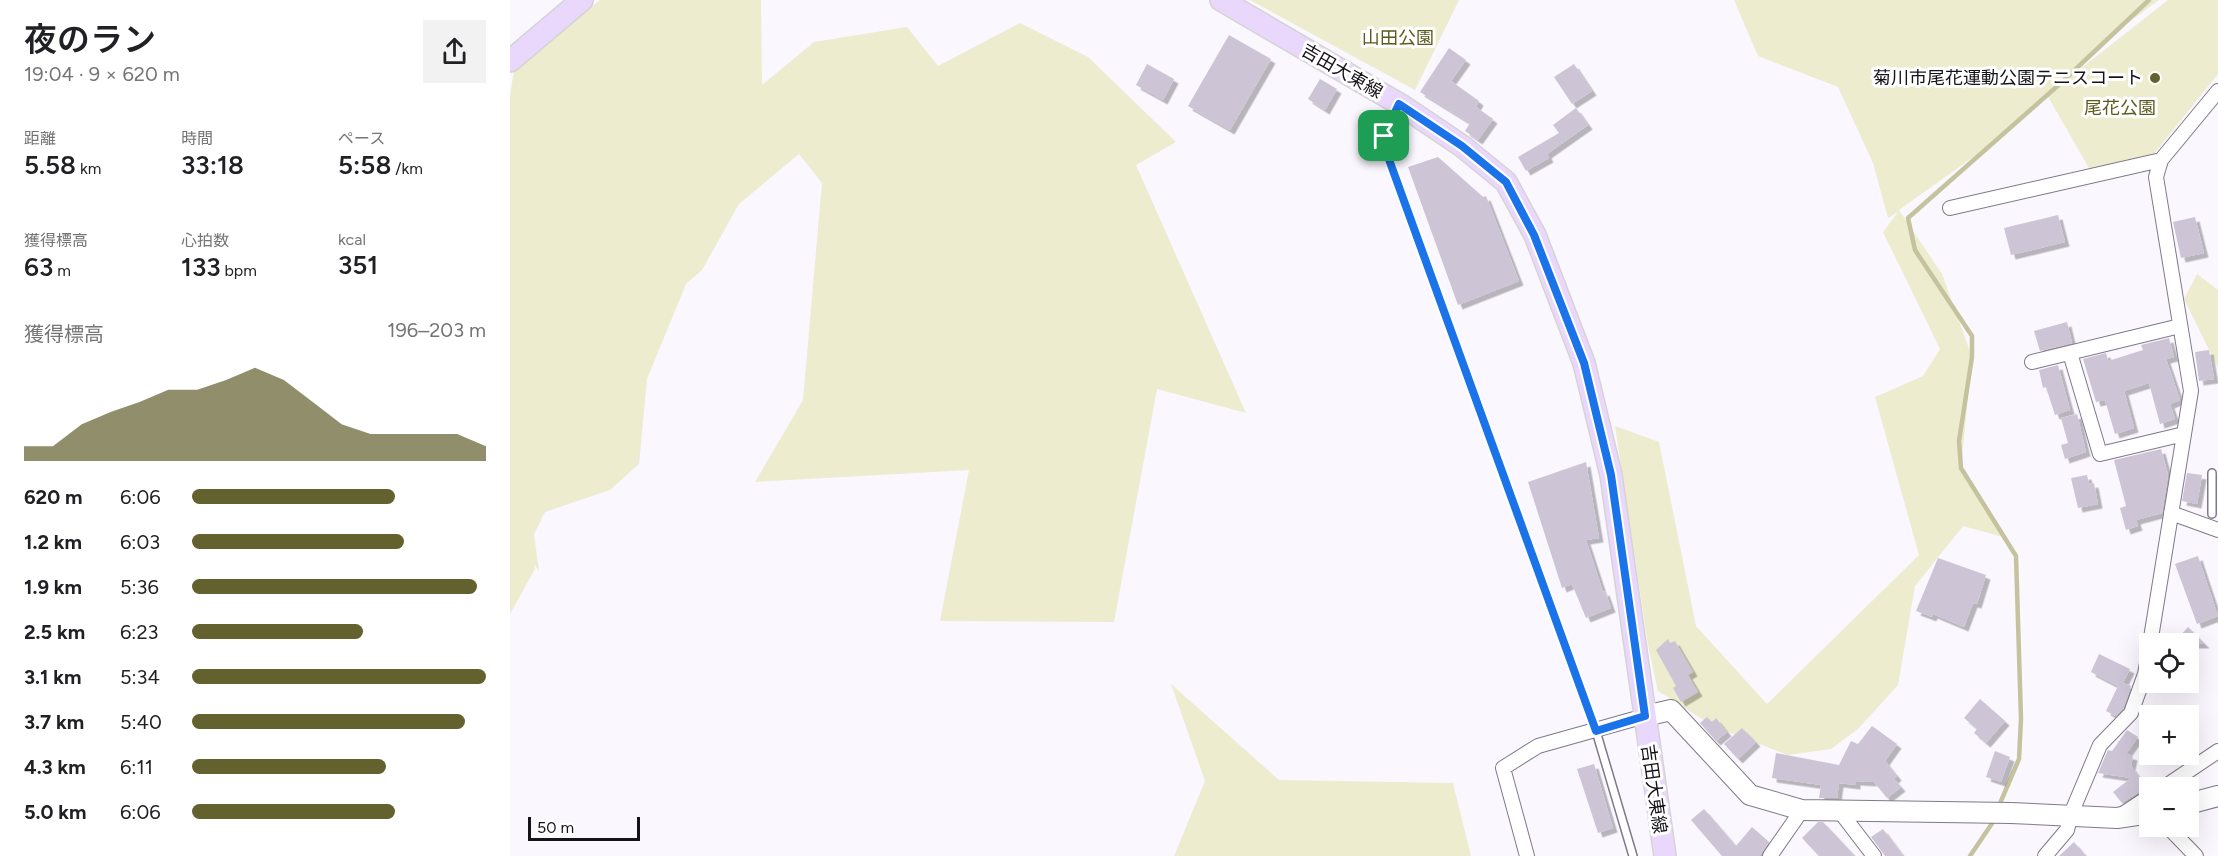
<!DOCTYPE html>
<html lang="ja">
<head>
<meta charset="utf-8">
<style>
  :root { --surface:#fff; --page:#f2f2f2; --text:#202124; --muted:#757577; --accent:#63612d }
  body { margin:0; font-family:Figtree,"Noto Sans JP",sans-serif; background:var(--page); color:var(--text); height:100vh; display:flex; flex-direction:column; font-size:22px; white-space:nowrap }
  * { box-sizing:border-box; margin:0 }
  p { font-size:20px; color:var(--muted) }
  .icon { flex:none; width:33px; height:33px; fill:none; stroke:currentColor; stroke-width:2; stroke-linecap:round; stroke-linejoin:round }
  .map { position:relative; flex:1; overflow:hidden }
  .sheet { display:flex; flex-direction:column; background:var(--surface); width:510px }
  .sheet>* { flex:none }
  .controls { position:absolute; left:1629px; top:633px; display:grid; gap:12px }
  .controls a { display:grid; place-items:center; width:60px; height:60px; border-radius:0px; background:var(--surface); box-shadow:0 6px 24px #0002; font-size:30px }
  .scale { position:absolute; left:18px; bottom:15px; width:112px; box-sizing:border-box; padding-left:6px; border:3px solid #151218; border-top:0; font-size:16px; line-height:21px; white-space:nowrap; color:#151218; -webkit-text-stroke:4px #fff; paint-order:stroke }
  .pin { position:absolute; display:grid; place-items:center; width:51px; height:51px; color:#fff; margin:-26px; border-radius:12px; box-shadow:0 3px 9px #0006 }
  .round { display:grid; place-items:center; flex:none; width:63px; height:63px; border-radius:0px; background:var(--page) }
  .overview { display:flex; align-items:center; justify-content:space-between; height:102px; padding:0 24px }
  h1 { font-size:33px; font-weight:600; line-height:45px }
  .figures { display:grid; grid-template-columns:repeat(3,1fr); gap:9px; height:102px; padding:6px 24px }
  .figures div { display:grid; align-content:center }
  .figures b { font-size:26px; font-weight:600 }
  .figures small { font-size:16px; font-weight:400 }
  .figures p { font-size:16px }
  .chart { height:168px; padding:12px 24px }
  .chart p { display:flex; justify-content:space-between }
  .chart svg { width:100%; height:108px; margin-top:6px; fill:var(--accent); opacity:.7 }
  ul { padding:0 24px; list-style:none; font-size:20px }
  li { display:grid; grid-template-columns:96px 72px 1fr; align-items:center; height:45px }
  li i { height:15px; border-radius:8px; background:var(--accent) }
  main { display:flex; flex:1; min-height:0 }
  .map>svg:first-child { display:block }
  .green { fill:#edeccf }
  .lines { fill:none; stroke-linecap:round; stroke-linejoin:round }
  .stream { stroke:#c4c39d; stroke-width:4.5 }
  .building { fill:#cdc4d6; filter:url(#shadow) }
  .lane-casing { stroke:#807989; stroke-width:10 }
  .street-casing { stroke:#807989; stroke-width:16 }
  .secondary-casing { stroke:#807989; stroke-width:22 }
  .primary-casing { stroke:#d5d4d5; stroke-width:24 }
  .lane { stroke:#fff; stroke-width:7 }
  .street { stroke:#fff; stroke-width:14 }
  .secondary { stroke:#fff; stroke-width:20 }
  .primary { stroke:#e9d8fb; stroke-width:21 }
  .route-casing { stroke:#fff; stroke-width:12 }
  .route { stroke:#1a73e8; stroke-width:8 }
  .poi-dot { fill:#63612d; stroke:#fff; stroke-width:2 }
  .labels { text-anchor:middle; stroke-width:6; stroke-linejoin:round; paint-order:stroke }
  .park-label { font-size:18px; fill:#5d5a1d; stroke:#fff }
  .street-label { font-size:18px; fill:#151218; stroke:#fff }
  .poi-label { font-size:18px; fill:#151218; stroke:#fff; text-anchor:end }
</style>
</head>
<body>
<main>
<section class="sheet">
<div class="overview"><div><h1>夜のラン</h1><p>19:04 · 9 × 620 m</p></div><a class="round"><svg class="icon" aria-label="share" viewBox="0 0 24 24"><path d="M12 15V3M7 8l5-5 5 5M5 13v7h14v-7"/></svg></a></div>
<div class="figures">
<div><p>距離</p><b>5.58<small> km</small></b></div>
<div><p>時間</p><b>33:18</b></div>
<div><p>ペース</p><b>5:58<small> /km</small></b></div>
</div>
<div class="figures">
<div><p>獲得標高</p><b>63<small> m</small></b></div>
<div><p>心拍数</p><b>133<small> bpm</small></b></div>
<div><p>kcal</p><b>351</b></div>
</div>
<div class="chart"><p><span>獲得標高</span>196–203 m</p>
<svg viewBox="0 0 160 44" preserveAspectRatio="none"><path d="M0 44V38L10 38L20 29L30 24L40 20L50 15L60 15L70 11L80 6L90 11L100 20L110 29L120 33L130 33L140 33L150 33L160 38V44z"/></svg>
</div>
<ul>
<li><b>620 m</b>6:06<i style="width:69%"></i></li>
<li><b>1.2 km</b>6:03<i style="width:72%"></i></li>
<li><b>1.9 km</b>5:36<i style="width:97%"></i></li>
<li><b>2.5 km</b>6:23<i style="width:58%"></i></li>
<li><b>3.1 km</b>5:34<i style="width:100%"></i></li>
<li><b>3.7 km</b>5:40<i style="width:93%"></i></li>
<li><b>4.3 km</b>6:11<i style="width:66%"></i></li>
<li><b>5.0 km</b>6:06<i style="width:69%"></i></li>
</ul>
</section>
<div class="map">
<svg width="1708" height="856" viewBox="0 0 1708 856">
  <defs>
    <filter id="shadow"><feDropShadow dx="4.5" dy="4.5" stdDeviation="0" flood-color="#0004"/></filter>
  </defs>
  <rect width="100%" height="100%" fill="#faf7ff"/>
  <path class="green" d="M90,0H251L252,85L304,42L397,27L428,66L510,23L578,57L666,142L626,165L736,413L647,389L604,622L430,621L459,470L245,482L293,400L312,183L289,154L229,204L192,270L176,284L137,379L129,464L100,490L35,512L24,534L29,571L24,564L25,569L0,614V96L4,70Z
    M740,0H949L905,90Z
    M1224,0H1649L1604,33L1487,140L1389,210L1432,274L1462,357L1451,468L1497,538L1453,526L1405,586L1388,685L1348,729L1321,749L1278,755L1203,726L1148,691L1138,645L1105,426L1149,442L1186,626L1257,704L1409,555L1365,397L1413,376L1430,349L1373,232L1388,212L1378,218L1363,163L1328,87L1248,56Z
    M1658,0H1708V74L1643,155L1583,175L1537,95Z
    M1687,274L1708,290V368L1674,299Z
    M661,684L769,780L943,783L961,856H664L695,781Z"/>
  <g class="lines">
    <path class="stream" d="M1488,808L1509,759L1511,719L1506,556L1451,468L1449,441L1462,357V336L1405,250L1398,218L1552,82L1639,0
      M1460,856L1485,819"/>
  </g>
  <path class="building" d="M719,35L761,59L720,130L678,106Z
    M939,48L956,60L941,81L969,101L966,107L983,119L968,140L955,131L960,123L910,92Z
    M637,64L664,79L653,100L626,85Z
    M1064,64L1082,91L1062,104L1044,77Z
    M810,79L827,89L815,110L798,99Z
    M1066,108L1078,125L1037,154L1039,158L1016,171L1008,157L1049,133L1043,125Z
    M928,157L973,197L976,196L1009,281L948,305L898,167Z
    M1548,215L1555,242L1501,255L1494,228Z
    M1685,217L1694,253L1671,258L1663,222Z
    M1557,322L1562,343L1530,351L1524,331Z
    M1659,338L1664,357L1656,359L1670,400L1660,404L1665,419L1650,424L1639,383L1614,391L1624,428L1605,434L1595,400L1586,402L1573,359L1596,353L1598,361L1633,350L1631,345Z
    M1699,350L1704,379L1689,381L1685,352Z
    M1548,365L1560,410L1545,415L1536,387L1533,388L1529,370Z
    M1567,414L1576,452L1555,459L1551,445L1558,443L1551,418Z
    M1651,449L1658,475L1652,513L1626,520L1628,526L1616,530L1610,508L1616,506L1604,460Z
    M1076,462L1089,538L1076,540L1093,592L1095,591L1101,608L1076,618L1062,584L1052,588L1018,482Z
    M1677,473L1692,475L1687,504L1672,501Z
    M1577,475L1579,484L1584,483L1588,504L1568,508L1561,478Z
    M1688,556L1708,616L1687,624L1665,564Z
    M1428,558L1476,575L1467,604L1463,603L1454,627L1423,614L1422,617L1406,611Z
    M1678,627L1695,644H1663Z
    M1158,639L1160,643L1165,641L1183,672L1178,675L1188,692L1171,702L1163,688L1166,686L1146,650Z
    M1589,654L1620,669L1613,683L1621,686L1613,709L1606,716L1596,711L1608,686L1581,672Z
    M1470,699L1495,721L1476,743L1464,733L1467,729L1454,718Z
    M1197,717L1202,722L1206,718L1217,732L1206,741L1190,723Z
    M1362,726L1387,744L1375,761L1387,776L1384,779L1391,787L1377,798L1364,782L1346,781V785L1329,783L1327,798H1309L1311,785L1262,778L1266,753L1329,765L1341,741L1348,744Z
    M1232,728L1246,742L1228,759L1214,744Z
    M1617,730L1628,737L1616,754L1623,756L1621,766L1636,787L1612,803L1603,792L1621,778L1588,773L1598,750L1602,751Z
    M1485,751L1500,757L1491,782L1476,777Z
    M1084,764L1103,828L1088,833L1067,769Z
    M1194,809L1226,846L1242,827L1259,842L1249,856H1212L1181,820Z
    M1308,822H1313L1345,856H1309L1292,838Z
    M1373,829L1393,856H1375L1361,837Z
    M1564,842L1576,856H1549Z"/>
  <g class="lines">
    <defs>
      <path id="lane" d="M888,106L874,136L877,154L1086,731L1123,856
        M1702,473V514"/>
      <path id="street" d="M1440,208L1651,160
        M1560,353L1590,454L1674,434
        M1522,362L1670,326
        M1661,513L1708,530
        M1640,644L1681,391L1646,177L1651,160L1708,91
        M1653,788L1708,751
        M1328,809L1364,856
        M1611,815L1640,796
        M1657,826L1686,856
        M1017,856L993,768L1028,746L1135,716
        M1260,856L1292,810
        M1535,856L1557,830L1561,814L1590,745L1621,713L1635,674L1640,647"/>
      <path id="secondary" d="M1135,716L1161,710L1240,795L1292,810L1501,813L1607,818L1640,813
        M1678,804L1708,796"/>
      <path id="primary" d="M711,0L891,105L952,146L996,182L1025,235L1074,363L1101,475L1155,856
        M0,61L72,0"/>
    </defs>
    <use href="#lane" class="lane-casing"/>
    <use href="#street" class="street-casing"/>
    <use href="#secondary" class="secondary-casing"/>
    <use href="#primary" class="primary-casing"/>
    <use href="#lane" class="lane"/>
    <use href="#street" class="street"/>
    <use href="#secondary" class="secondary"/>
    <use href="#primary" class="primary"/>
  </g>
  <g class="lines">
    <defs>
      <path id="route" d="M889,104L952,146L996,182L1024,235L1074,363L1101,475L1135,716L1086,731L877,154L874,136Z"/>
    </defs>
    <use href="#route" class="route-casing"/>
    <use href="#route" class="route"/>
  </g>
  <circle class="poi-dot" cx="1645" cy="78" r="6"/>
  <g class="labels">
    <g class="park-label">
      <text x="888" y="44">山田公園</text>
      <text x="1610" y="114">尾花公園</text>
    </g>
    <g class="street-label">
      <text transform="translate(832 71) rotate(30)" y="6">吉田大東線</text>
      <text transform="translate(1144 789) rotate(82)" y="6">吉田大東線</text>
    </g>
    <g class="poi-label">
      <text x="1633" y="84">菊川市尾花運動公園テニスコート</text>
    </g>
  </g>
</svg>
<div class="controls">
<a><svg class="icon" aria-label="locate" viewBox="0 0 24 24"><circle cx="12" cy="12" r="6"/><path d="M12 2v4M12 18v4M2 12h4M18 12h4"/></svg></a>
<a>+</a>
<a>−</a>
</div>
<div class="scale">50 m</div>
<div class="pin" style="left:874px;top:136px;background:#1e9e55"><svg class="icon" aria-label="arrive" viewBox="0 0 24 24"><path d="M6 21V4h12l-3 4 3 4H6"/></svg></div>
</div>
</main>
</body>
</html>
